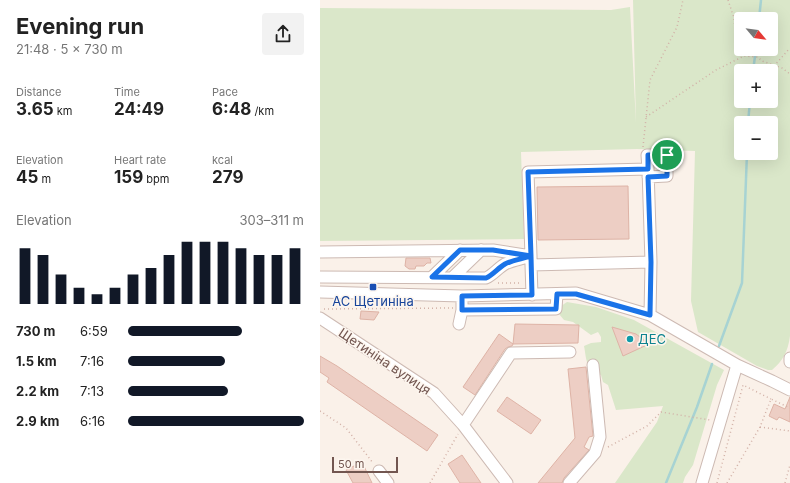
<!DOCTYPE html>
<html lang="en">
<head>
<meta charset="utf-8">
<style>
  :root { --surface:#fff; --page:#f2f2f2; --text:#222; --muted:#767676; --accent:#111827 }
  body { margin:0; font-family:Inter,sans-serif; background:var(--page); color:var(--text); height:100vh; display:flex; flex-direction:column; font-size:15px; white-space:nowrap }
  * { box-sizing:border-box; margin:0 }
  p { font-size:13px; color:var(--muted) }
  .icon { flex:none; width:22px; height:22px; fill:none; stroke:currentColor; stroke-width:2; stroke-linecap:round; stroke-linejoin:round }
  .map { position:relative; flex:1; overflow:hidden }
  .drawer { display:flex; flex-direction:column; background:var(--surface); width:320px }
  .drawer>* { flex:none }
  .needle { width:26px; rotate:119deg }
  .tools { position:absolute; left:414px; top:12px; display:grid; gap:8px }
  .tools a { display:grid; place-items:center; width:44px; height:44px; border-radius:4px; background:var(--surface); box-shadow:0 4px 16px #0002; font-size:20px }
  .scale { position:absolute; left:12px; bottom:10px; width:66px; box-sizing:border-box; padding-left:4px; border:2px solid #725650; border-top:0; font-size:11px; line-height:14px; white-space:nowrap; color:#725650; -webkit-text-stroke:3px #fdf6ef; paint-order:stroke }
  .pin { position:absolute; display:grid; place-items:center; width:34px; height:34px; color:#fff; margin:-17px; border:2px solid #fff; border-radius:50%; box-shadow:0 1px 4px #0007 }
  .round { display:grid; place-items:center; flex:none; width:42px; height:42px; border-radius:4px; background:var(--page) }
  .overview { display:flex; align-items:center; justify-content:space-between; height:68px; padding:0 16px }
  h1 { font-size:22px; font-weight:700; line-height:30px }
  .stats { display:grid; grid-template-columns:repeat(3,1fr); gap:6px; height:68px; padding:4px 16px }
  .stats div { display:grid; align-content:center }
  .stats b { font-size:17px; font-weight:700 }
  .stats small { font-size:11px; font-weight:400 }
  .stats p { font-size:11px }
  .chart { height:112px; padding:8px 16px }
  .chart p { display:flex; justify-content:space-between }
  .chart svg { width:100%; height:72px; margin-top:4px; stroke:var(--accent); stroke-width:6 }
  ul { padding:0 16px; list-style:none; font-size:13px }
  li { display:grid; grid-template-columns:64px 48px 1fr; align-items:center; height:30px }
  li i { height:10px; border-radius:5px; background:var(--accent) }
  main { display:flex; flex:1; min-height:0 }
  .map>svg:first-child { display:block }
  .green { fill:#dae7c9; fill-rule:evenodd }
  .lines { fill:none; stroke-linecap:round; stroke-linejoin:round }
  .stream { stroke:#a7d3d3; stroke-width:2.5 }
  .building { fill:#edcec4; stroke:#deb3a6 }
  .minor-casing { stroke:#cdbab3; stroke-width:13 }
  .path { stroke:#d2b1a7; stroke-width:1.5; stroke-dasharray:1 3; stroke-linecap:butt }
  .minor { stroke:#fff; stroke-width:11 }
  .route-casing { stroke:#fff; stroke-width:8 }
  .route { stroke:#1a73e8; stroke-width:5 }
  .transit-dot { fill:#1a4fb4; stroke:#fdf6ef; stroke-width:1.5 }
  .culture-dot { fill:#0f9aa8; stroke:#fdf6ef; stroke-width:1.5 }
  .labels { text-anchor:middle; stroke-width:3; stroke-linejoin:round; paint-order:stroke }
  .transit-label { font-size:13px; fill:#164399; stroke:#fdf6ef }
  .culture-label { font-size:13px; fill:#0d838f; stroke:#fdf6ef; text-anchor:start }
  .street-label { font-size:13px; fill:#725650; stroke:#fdf6ef }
</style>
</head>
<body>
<main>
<section class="drawer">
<div class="overview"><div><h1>Evening run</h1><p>21:48 · 5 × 730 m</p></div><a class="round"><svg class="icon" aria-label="share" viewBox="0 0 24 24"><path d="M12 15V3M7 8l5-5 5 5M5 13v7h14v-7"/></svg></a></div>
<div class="stats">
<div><p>Distance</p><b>3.65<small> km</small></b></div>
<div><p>Time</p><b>24:49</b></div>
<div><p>Pace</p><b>6:48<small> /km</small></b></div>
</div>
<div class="stats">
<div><p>Elevation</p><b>45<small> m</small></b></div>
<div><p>Heart rate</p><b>159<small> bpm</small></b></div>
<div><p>kcal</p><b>279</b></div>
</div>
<div class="chart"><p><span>Elevation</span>303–311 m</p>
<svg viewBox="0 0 160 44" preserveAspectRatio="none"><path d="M5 44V10M15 44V14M25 44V26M35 44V34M45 44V38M55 44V34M65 44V26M75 44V22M85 44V14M95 44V6M105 44V6M115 44V6M125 44V10M135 44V14M145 44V14M155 44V10"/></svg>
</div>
<ul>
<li><b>730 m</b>6:59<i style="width:65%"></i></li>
<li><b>1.5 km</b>7:16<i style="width:55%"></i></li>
<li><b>2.2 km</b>7:13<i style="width:57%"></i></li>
<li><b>2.9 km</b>6:16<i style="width:100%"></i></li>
</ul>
</section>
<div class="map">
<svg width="470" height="483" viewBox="0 0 470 483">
  <rect width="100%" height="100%" fill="#faf1e9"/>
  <path class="green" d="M313,0H470V336C468,351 463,361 452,370H448L437,366L378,332L371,301L375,151L317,149L201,152L204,239L0,241V8L291,10L310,7L316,123ZM421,19H451V49H421ZM421,71H451V101H421ZM421,123H451V153H421Z
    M247,302L276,307L314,320L404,370L397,385L373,465L365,477L363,483H295L337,422L343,406L296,410L288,385L283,382L281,375C265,367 267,362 264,346L271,343L281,342V337L278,332L271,335L253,322L244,320L239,314L241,306Z"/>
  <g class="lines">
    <path class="stream" d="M439,19L441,0
      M433,71L436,49
      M428,123L430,101
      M399,346L422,283L427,153
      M346,483L377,407L392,364"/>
  </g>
  <path class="building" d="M308,186L309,239L218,240L217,187Z
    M86,258H110L111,263H107L104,266H96L95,269H89L85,266Z
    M41,311L59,312L54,320L40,319Z
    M195,324L259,325L258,343L193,344Z
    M292,327L316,334L329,344L303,356Z
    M179,334L193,344L192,346L188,347L185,349L155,395L143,387Z
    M0,356L17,366L118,435L107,451L7,382L9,378L0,372Z
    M266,367L273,436L269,437L264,447L269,450L244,478L242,483H218L255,438L248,369Z
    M187,397L221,420L211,434L177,411Z
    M470,397V422L459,417L457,420L449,416L454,404L465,409Z
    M142,455L161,483H140L128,464Z
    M42,462L52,483H33L26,470Z"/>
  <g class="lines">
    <defs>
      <path id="minor" d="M328,169L327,155H347V176L328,177
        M0,252L173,250L211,256V265
        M0,277L166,278C173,275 178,268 185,264C193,260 202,259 211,256L208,172L328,169L331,262
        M112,277L140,250
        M133,277L161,250
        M0,292L142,296L256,293L330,315L417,365L452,381L470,390
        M212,295L211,265L331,262L330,315
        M142,296V310L236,309L237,294
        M0,318L114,393L143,425L187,483
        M139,324L142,310
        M470,358V362
        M143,425L191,353L250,352
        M59,471L68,483
        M249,483L275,453L280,437L273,365
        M382,483L417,365"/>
    </defs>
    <use href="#minor" class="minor-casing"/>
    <path class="path" d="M408,0L414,18L416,41L424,56
      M454,66L470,48
      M326,117L396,70L424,56L438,57L442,61L462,68L470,74
      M323,147L330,80L357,27L363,0
      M178,283H202
      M4,309L133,308
      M0,411L26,428L53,463
      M440,427L470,431
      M288,447L327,426L341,412L390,420
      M110,483L138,434
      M397,483L423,385L451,399
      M407,483L440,427L451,399L470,408
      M465,483L470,465"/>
    <use href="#minor" class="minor"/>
  </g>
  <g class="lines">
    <defs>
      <path id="route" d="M347,155H328V169L208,172L211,256C202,259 193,260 185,264C178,268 173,275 166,278L112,277L140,250H173L211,256L212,295L142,296V310L236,309L237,294H256L330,315L331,262L328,177L347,176V155"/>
    </defs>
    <use href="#route" class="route-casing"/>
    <use href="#route" class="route"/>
  </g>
  <rect class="transit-dot" x="49" y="283" width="8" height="8" rx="2"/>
  <circle class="culture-dot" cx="310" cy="339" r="4"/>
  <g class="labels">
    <g class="transit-label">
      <text x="53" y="306">АС Щетиніна</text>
    </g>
    <g class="culture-label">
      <text x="318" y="344">ДЕС</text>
    </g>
    <g class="street-label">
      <text transform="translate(65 361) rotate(34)" y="5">Щетиніна вулиця</text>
    </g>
  </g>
</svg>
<div class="tools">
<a><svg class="needle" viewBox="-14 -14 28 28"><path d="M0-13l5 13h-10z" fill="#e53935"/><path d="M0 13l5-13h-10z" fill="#767676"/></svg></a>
<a>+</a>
<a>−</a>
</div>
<div class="scale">50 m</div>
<div class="pin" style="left:347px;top:155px;background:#1e9e55"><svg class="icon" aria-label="arrive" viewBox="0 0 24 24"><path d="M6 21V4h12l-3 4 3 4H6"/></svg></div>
</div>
</main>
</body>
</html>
